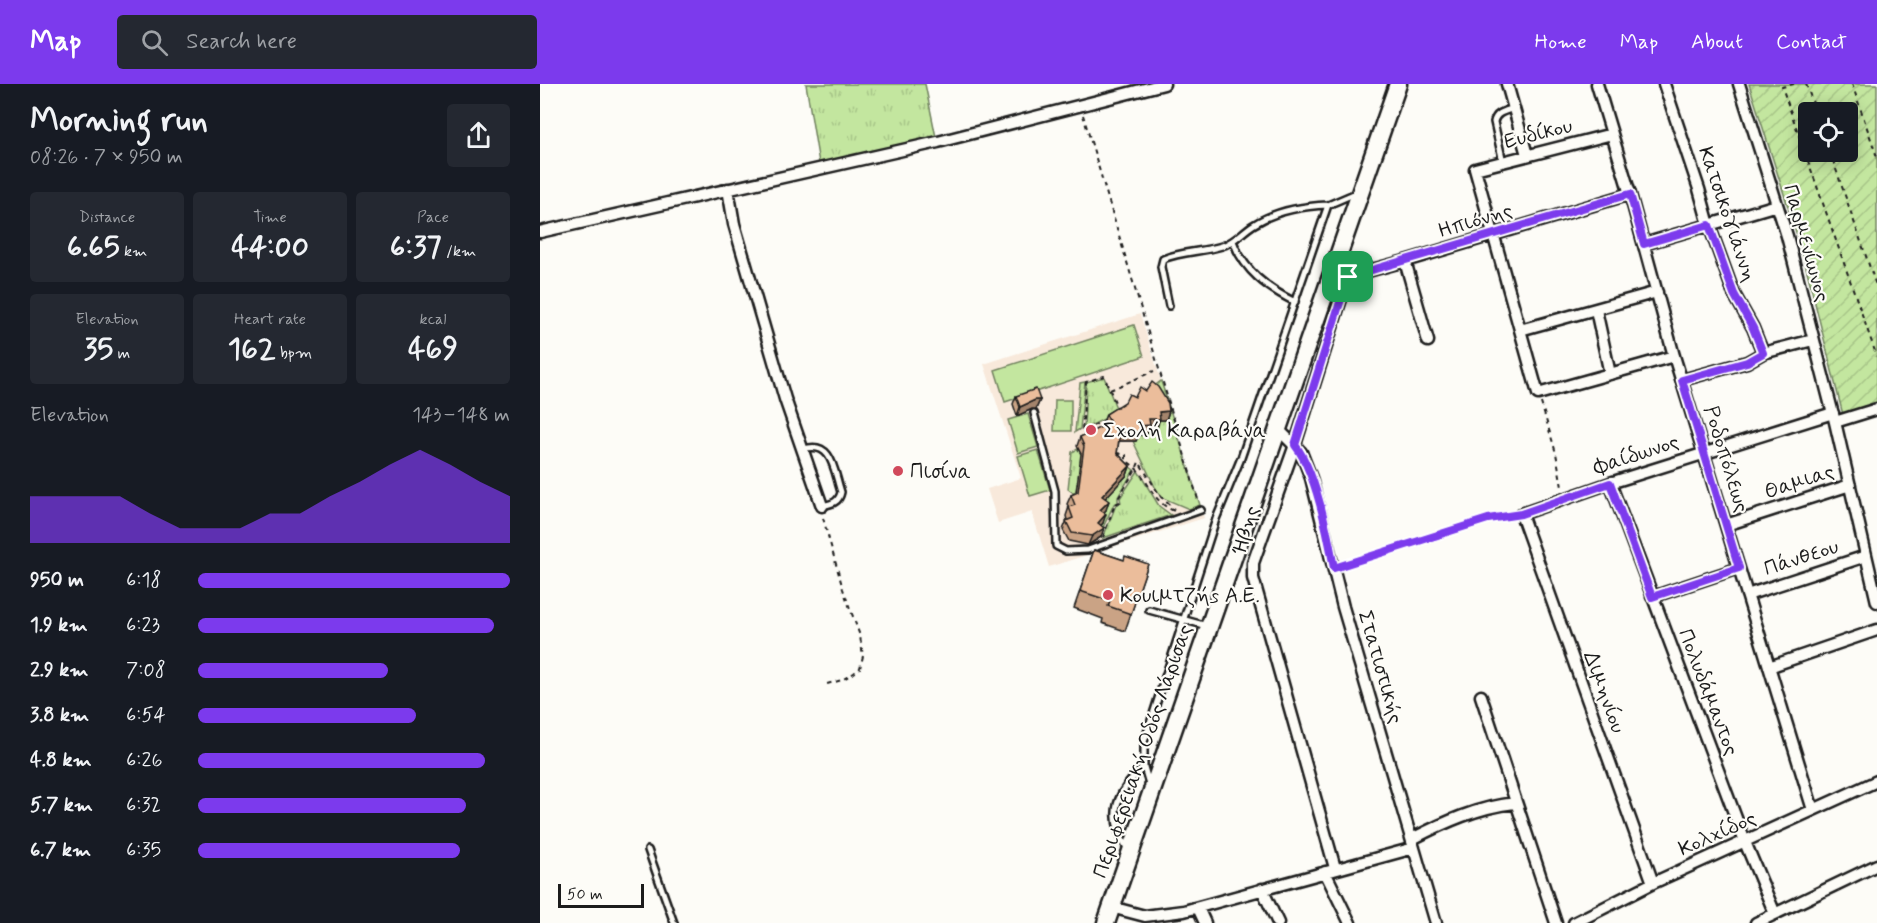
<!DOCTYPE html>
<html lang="en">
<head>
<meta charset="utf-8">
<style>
  :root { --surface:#171b24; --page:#242831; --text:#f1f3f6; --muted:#9ea1a6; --accent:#7c3aed }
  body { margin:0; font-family:Mynerve,sans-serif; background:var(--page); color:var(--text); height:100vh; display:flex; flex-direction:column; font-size:22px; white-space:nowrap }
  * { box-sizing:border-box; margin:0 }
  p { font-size:20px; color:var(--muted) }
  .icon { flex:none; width:33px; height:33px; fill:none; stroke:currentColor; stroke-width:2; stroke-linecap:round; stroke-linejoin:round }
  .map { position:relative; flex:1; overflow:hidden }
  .side { display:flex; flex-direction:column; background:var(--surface); width:540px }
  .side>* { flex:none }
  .fabs { position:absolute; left:1258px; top:18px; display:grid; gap:12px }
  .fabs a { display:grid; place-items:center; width:60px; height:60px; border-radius:6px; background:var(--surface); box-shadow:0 3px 15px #0003; font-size:30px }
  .scale { position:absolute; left:18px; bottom:15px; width:86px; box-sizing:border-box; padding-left:6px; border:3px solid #1c1c1c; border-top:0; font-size:16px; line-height:21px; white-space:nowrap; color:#1c1c1c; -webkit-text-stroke:4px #fdfcf7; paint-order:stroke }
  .pin { position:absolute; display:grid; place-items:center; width:51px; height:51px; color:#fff; margin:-26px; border-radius:12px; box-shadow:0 3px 9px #0006 }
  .round { display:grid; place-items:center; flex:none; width:63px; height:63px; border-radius:6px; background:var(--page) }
  .summary { display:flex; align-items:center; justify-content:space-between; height:102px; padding:0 30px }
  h1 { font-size:33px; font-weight:700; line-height:45px }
  .stats { display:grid; grid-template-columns:repeat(3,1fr); gap:9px; height:102px; padding:6px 30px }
  .stats div { display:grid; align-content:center; border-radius:6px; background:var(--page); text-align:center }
  .stats b { font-size:30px; font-weight:700 }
  .stats small { font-size:16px; font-weight:400 }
  .stats p { font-size:16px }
  .chart { height:168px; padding:12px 30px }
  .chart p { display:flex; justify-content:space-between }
  .chart svg { width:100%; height:108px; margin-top:6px; fill:var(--accent); opacity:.7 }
  ul { padding:0 30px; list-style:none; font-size:20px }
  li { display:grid; grid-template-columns:96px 72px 1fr; align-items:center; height:45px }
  li i { height:15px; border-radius:8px; background:var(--accent) }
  header { display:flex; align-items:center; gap:36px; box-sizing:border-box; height:84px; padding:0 30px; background:var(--accent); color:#fff }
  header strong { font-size:28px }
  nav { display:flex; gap:33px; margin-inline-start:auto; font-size:21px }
  .search { width:420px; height:54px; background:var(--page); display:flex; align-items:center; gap:15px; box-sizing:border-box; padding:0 21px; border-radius:6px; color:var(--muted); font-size:22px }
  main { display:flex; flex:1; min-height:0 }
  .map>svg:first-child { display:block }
  .built { fill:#f8e9db }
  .grass { fill:url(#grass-tufts); stroke:#70815e; stroke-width:1.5 }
  .garden { fill:url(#garden-furrows); stroke:#70815e; stroke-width:1.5; fill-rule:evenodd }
  .pitch { fill:#c3e69f; stroke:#70815e; stroke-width:1.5 }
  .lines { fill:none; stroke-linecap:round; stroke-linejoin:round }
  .service-casing { stroke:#1c1c1c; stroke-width:10 }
  .minor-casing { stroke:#1c1c1c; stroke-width:15 }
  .trunk-casing { stroke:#1c1c1c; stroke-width:21 }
  .path { stroke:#1c1c1c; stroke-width:2; stroke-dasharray:4.5 4.5; stroke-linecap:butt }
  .service { stroke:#fdfcf7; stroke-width:5 }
  .minor { stroke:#fdfcf7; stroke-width:10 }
  .trunk { stroke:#fdfcf7; stroke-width:16 }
  .wall { fill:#caa385; stroke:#1c1c1c; stroke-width:1.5 }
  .shaded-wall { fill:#a4846c; stroke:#1c1c1c; stroke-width:1.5 }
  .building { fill:#ebbd9b; stroke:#1c1c1c; stroke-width:1.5 }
  .route-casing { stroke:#fff; stroke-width:12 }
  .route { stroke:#7c3aed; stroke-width:8 }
  .poi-dot { fill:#d1495b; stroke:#fdfcf7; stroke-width:2 }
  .labels { text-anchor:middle; stroke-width:4.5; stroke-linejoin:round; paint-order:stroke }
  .street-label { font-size:21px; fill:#1c1c1c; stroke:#fdfcf7 }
  .poi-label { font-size:21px; fill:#1c1c1c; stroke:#fdfcf7; text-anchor:start }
</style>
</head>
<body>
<header>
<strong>Map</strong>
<div class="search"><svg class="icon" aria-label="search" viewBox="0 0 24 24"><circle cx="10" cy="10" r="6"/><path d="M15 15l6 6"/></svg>Search here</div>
<nav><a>Home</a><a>Map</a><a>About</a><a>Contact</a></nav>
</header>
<main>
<section class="side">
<div class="summary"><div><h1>Morning run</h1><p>08:26 · 7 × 950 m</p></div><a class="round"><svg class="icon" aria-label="share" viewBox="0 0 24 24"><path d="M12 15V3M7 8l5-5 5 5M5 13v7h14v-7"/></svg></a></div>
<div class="stats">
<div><p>Distance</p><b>6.65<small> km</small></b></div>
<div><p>Time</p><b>44:00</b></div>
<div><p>Pace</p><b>6:37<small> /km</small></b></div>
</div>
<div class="stats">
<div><p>Elevation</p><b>35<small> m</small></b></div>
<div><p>Heart rate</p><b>162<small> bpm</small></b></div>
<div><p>kcal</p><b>469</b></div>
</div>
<div class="chart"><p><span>Elevation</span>143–148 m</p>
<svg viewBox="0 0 160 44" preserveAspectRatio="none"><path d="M0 44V25L10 25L20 25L30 25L40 32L50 38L60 38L70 38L80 32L90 32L100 25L110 19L120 12L130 6L140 12L150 19L160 25V44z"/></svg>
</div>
<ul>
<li><b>950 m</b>6:18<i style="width:100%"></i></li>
<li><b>1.9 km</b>6:23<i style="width:95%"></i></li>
<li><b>2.9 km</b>7:08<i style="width:61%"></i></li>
<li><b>3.8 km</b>6:54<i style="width:70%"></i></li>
<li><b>4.8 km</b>6:26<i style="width:92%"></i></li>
<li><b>5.7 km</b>6:32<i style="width:86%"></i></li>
<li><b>6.7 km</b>6:35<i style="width:84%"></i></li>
</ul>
</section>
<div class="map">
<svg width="1337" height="839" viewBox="0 0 1337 839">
  <defs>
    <pattern id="grass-tufts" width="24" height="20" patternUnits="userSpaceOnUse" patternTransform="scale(1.5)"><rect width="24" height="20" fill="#c3e69f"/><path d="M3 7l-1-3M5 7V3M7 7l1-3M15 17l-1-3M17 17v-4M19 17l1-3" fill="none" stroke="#a7c588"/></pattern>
    <pattern id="garden-furrows" width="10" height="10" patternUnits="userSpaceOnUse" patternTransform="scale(1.5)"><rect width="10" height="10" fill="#c3e69f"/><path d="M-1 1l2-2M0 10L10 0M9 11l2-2" fill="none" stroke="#a7c588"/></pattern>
  </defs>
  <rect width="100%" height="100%" fill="#fdfcf7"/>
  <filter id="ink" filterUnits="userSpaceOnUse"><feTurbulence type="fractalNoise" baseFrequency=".0167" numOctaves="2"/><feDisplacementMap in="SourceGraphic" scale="12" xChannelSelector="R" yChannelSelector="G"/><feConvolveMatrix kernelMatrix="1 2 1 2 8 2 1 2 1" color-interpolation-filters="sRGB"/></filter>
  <g filter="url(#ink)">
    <path class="built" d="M600,230L664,434L509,483L492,428L458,439L447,405L481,394L444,280Z"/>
    <path class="grass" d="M266,0H385L397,58L280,85Z
      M564,293L576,324L568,333L544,345L546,298Z
      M621,297L660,421L649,425L623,414L616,405L593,357H596L608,307Z
      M545,298L540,345L535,348L540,299Z
      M538,365L543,373L535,410L528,405L532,368Z
      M581,377L594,386L578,413V419L574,420L559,452L555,448L560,422Z
      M598,387L619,422L631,431L563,454L576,421L581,419L580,414Z"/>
    <path class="garden" d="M1209,0H1337V320L1303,331L1262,167ZM1269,28H1308V68H1269Z"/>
    <path class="pitch" d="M594,241L604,272L465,318L455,286Z
      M515,316H531V347H514Z
      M488,330L498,363L478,369L468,336Z
      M498,366L510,406L490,412L478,372Z"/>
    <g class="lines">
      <defs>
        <path id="service" d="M963,78L954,38C956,28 966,27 974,24
          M693,157C704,187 727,204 755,218
          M629,222L621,183L623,175C642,167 663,168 682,162C695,158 702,148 713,141C735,127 762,122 788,121
          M494,329L515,407L516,462L526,467L548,466L661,426
          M264,365C293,356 294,388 301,408C299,419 291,420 282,422
          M609,526L667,542
          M609,700L604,683V658L676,435L701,374L788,121L816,109
          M587,764C566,731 576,708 604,683
          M108,766L134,839"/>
        <path id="minor" d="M967,0L987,71
          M1057,0L1090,110L1134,272L1273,726
          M1124,0L1159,105L1169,141L1194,210L1213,244L1223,269
          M1199,0L1247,152L1295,338L1337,518
          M1072,50L935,85L998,310L1134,272
          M188,105L194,140L245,315L282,422
          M0,148L398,58L624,0
          M1104,160L1237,121
          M865,177L888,257
          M802,194L865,177L1090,110
          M1056,226L1070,290
          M980,246L1117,208
          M1142,296L1207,278L1223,269L1273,256
          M1295,338L1337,325
          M738,345L761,368L771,394L803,523L896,839
          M1070,399L1205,758L1235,830
          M1186,441L1310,401
          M1207,511L1326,472
          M1112,513L1199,484
          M1229,583L1337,546
          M941,612L1016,839
          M872,755C905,738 938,723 975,719
          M795,784L713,494V479L755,361L808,193
          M785,788L810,839
          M1113,799L981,430L1070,399L1293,329
          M722,805L738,839
          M571,823L605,832L644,827L874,764
          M658,824L665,839
          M1034,839L1113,799L1337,697
          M1216,839L1337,781"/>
        <path id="trunk" d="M566,839L858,0"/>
      </defs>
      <use href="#service" class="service-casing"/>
      <use href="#minor" class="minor-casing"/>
      <use href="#trunk" class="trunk-casing"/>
      <path class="path" d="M1254,0L1242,3L1337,273
        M1266,0L1276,28
        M1312,0L1337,73
        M543,31L659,419
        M1290,68L1337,204
        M570,306L614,287
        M1001,319L1016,369L1022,403
        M565,336L542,347L546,298L564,292L577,323
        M577,369L586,371V377C610,390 607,415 634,427
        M597,383L599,378L621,413L634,425
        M283,434L303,505L320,552L323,572L320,584L314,589L302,596L287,600
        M563,453L575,420L580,418L579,413L597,383
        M803,481L948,435L969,431"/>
      <use href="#service" class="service"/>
      <use href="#minor" class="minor"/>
      <use href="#trunk" class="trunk"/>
    </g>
    <path class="wall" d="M476,312L500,316L496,325H492L477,332L473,320Z
      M595,313L629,327L626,336H619L617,344H609L607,350L599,351L596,357H579L577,369L590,382L587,391L565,414L566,426L564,428L563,439L561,441V453L548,461L529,457L523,446L527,436L526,432L529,423L527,420L531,411L536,409L541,370L537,362L540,353L564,342L563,339L566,330Z
      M554,466L584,476L608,480L585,547L562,539L563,535L534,524Z"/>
    <path class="shaded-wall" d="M495,316H500L496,325H492L477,332L480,323Z
      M629,327L626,336H619L617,344H609L607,350L599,351L596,357H577L580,348L600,342L619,328Z
      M590,382L587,391L559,421L562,412Z
      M569,417L566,426L557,435L560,426Z
      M566,430L563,439L555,448L558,439Z
      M564,444L561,453L548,461L552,452Z"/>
    <path class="building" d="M612,298L618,303L628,319L629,327L619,328L620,335H609L610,341L600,342V348H580L577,369L590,382L562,412L569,417L560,426L566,430L558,439L564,444L552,452L532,449L526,437L533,434L529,423L535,421L531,411L538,408L544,362L540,353L570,339L566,330L585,318L589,310L595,313L600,303L606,307Z
      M496,305L500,316H495L480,323L476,312Z
      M554,466L584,476L585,472L608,480L591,530L568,522L570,517L540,507Z"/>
  </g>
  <g class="lines" filter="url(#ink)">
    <defs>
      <path id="route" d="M1090,110L1104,160L1169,141L1194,210L1213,244L1223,269L1207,278L1142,296L1199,484L1112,513L1070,399L981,430L948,435L794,484C788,450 776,388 755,361L808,193Z"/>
    </defs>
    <use href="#route" class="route-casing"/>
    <use href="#route" class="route"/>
  </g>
  <g class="poi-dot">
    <circle cx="551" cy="346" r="6"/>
    <circle cx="358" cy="387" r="6"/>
    <circle cx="568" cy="511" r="6"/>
  </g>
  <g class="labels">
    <g class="street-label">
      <text transform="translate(998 49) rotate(-14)" y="7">Ευδίκου</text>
      <text transform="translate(1188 130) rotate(71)" y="7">Κατσικογιάννη</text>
      <text transform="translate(935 136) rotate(-17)" y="7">Ηπιόνης</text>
      <text transform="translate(1267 159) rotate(74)" y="7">Παρμενίωνος</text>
      <text transform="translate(1096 370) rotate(-18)" y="7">Φαίδωνος</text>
      <text transform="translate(1187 375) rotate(73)" y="7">Ροδοπόλεως</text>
      <text transform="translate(1259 397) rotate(-18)" y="7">Θαμιας</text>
      <text transform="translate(705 446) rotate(-73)" y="7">Ήβης</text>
      <text transform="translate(1261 473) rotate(-18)" y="7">Πάνθεου</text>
      <text transform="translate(841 583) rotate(74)" y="7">Στατιστικής</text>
      <text transform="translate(1065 608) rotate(70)" y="7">Διμηνίου</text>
      <text transform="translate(1169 608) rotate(69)" y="7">Πολυδάμαντος</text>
      <text transform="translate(602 667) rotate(-71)" y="7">Περιφερειακή Οδός Λάρισας</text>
      <text transform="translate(1177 749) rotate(-24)" y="7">Κολχίδος</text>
    </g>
    <g class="poi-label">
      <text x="563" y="353">Σχολή Καραβάνα</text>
      <text x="370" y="394">Πισίνα</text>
      <text x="580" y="518">Κουιμτζήs Α.Ε.</text>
    </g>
  </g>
</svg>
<div class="fabs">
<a><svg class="icon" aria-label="locate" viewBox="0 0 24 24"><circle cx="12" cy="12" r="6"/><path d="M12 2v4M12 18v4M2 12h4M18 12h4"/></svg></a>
</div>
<div class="scale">50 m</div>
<div class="pin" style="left:808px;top:193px;background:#1e9e55"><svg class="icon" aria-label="arrive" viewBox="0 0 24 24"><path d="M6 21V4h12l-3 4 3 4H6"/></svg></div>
</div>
</main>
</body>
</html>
